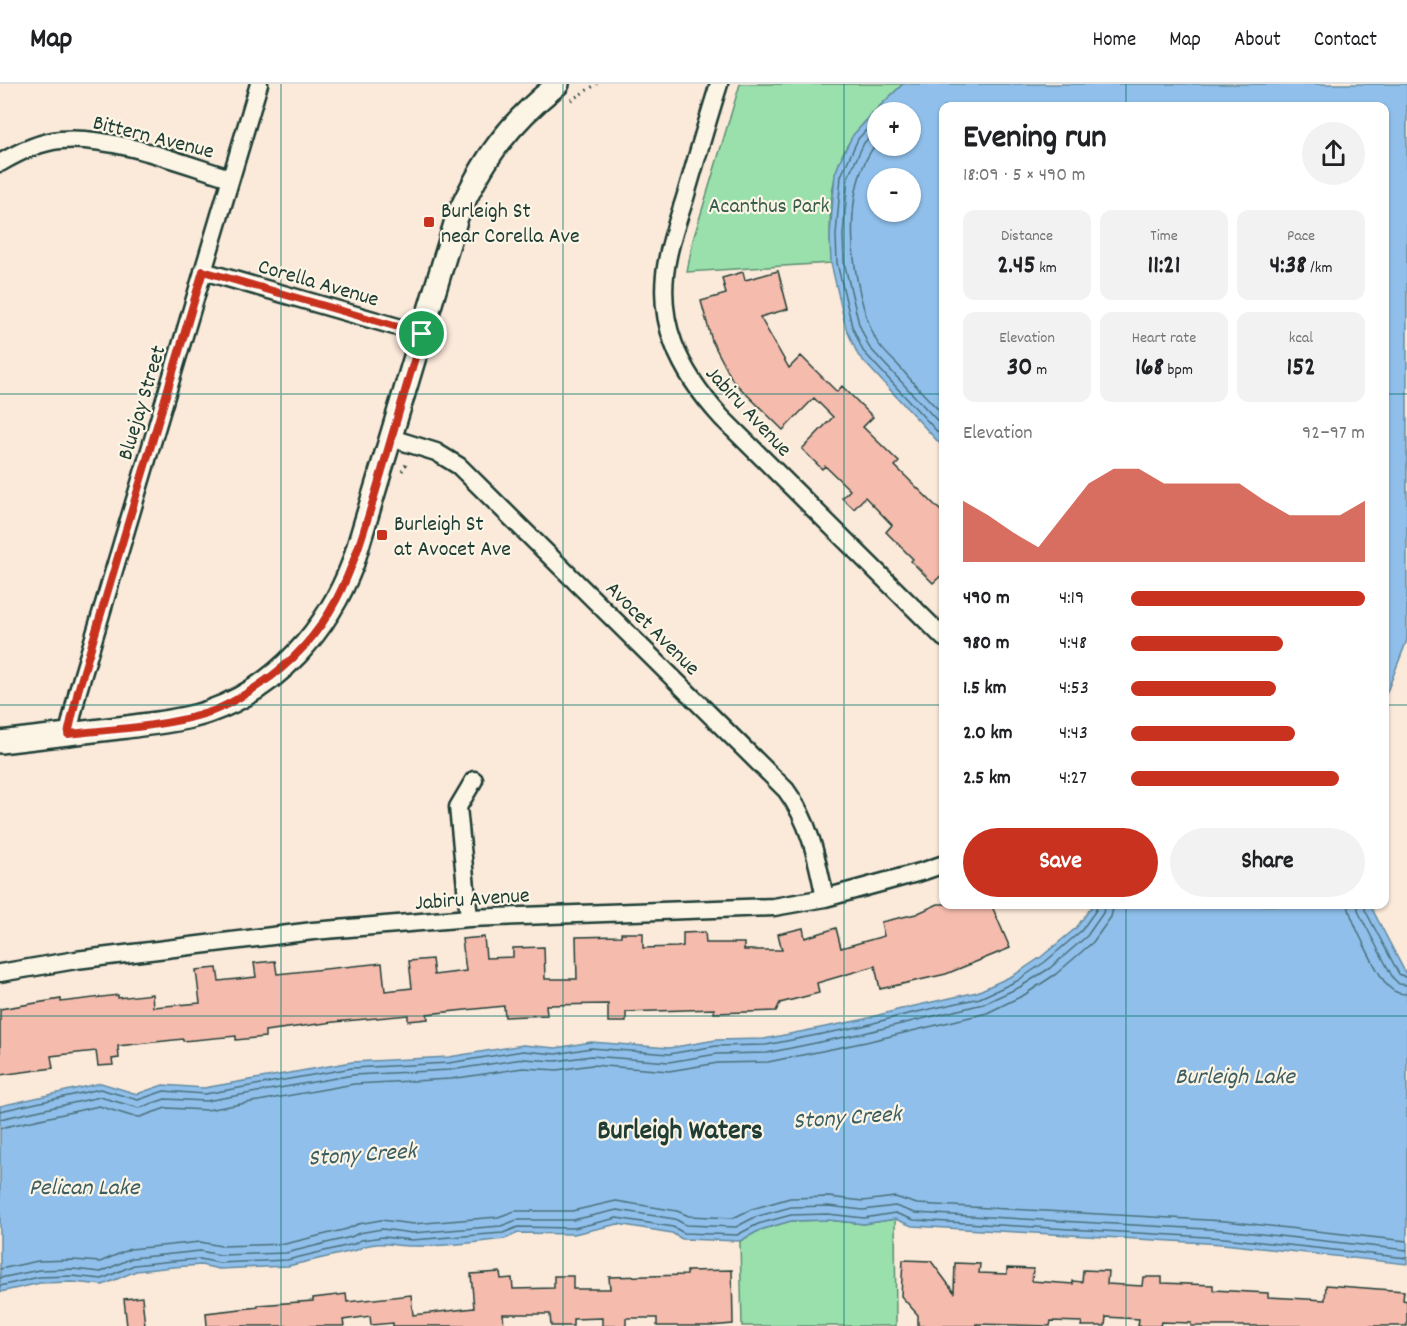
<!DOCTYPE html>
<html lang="en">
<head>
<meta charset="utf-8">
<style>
  :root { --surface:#fff; --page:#f2f2f2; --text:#202124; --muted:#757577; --line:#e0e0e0; --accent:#c8321e }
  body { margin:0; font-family:Dekko,sans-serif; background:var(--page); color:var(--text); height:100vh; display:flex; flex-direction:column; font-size:22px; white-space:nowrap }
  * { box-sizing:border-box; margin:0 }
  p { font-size:20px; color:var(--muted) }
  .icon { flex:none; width:33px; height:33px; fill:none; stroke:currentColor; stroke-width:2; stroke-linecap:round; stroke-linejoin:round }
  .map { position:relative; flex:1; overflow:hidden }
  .panel { position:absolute; left:939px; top:18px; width:450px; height:807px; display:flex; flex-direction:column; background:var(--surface); border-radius:12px; box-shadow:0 2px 4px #0004 }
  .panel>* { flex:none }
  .fabs { position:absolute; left:867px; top:18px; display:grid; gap:12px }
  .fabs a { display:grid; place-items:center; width:54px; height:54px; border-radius:50%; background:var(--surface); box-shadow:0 2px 4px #0004; font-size:30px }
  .pin { position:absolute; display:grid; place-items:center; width:51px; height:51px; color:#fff; margin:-26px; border:3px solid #fff; border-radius:50%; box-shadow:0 2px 6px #0007 }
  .round { display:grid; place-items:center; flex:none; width:63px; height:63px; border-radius:32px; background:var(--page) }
  .overview { display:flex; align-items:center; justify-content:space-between; height:102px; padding:0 24px }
  h1 { font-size:33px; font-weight:700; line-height:45px }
  .metrics { display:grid; grid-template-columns:repeat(3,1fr); gap:9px; height:102px; padding:6px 24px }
  .metrics div { display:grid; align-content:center; border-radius:12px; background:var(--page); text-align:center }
  .metrics b { font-size:26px; font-weight:700 }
  .metrics small { font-size:16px; font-weight:400 }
  .metrics p { font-size:16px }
  .chart { height:168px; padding:12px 24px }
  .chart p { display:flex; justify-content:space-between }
  .chart svg { width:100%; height:108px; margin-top:6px; fill:var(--accent); opacity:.7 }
  .button { display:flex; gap:12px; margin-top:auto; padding:12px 24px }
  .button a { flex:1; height:69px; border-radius:36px; background:var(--accent); color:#fff; font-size:24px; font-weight:700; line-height:69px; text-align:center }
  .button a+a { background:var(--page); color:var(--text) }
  ul { padding:0 24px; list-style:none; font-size:20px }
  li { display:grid; grid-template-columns:96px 72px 1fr; align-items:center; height:45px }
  li i { height:15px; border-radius:8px; background:var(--accent) }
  header { display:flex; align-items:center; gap:36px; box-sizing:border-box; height:84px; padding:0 30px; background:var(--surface); border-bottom:2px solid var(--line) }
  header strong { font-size:28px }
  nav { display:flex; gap:33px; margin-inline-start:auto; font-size:21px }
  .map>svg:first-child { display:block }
  .green { fill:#9ae0ad; stroke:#5c8e70; stroke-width:1.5 }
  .water { fill:#8fbfea; stroke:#628ba1; stroke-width:1.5; fill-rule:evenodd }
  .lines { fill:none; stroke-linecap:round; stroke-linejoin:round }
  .shore { stroke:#4c717d; stroke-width:1.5 }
  .building { fill:#f5bbad; stroke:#1f3d34; stroke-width:1.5 }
  .minor-casing { stroke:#1f3d34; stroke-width:21 }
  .tertiary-casing { stroke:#1f3d34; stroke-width:26 }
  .path { stroke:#1f3d34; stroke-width:3; stroke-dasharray:1.5 4.5; stroke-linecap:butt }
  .minor { stroke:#fcf5e5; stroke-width:16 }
  .tertiary { stroke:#fcf5e5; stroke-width:21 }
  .route-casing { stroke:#fff; stroke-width:12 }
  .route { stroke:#c8321e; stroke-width:8 }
  .grid { fill:none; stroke:#0f766e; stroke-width:1.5; stroke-opacity:0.55 }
  .poi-dot { fill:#c8321e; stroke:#fcf5e5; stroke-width:2 }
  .labels { text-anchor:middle; stroke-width:4.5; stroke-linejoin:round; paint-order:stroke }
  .street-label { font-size:22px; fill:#1f3d34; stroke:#fcf5e5 }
  .park-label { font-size:22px; fill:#385e4c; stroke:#fcf5e5 }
  .poi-label { font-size:22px; fill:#1f3d34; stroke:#fcf5e5; text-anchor:start }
  .water-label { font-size:24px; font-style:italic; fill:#3b5e62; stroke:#fcf5e5 }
  .district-label { font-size:28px; font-weight:bold; fill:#1f3d34; stroke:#fcf5e5 }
</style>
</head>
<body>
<header>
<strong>Map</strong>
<nav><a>Home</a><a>Map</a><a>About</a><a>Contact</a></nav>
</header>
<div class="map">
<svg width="1407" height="1242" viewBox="0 0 1407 1242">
  <rect width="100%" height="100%" fill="#fbe9da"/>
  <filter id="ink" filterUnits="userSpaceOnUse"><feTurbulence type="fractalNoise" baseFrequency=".0167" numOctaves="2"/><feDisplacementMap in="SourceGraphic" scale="12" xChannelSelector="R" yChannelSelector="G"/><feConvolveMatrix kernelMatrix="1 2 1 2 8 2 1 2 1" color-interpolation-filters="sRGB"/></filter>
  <g filter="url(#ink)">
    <path class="green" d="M740,0H903C886,16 869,31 855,50C827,85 829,137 831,179L687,188L693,156Z
      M895,1135L896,1242H742L740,1157L760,1146L791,1137L828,1136L864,1140Z"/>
    <path class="water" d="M903,0H1407V556L1385,613L1384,22H944L943,363L858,271L846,244L831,179L830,151L835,90L842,72L853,51L878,24ZM878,28H910V62H878ZM878,94H910V128H878Z
      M1093,821H1370L1407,892V1180L1223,1160L912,1142L895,1135L864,1140L828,1136L791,1137L760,1146L740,1157L682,1155L672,1149L618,1140L574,1150L518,1149L505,1155C475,1158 441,1163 411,1162C393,1162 374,1155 357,1166L288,1182L219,1185L201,1181L173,1183L136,1187L103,1201L72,1198L40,1199L0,1208V1022L101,999L137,1010L163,1001L204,1004L352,978L449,973L523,961L556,964L591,958L669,964L716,956L764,955L861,936L897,926L977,908L1014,891L1041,873L1076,844Z"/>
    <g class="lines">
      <path class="shore" d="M878,33L858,55L841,92L836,151L837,179L852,242L863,267L944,355
        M878,44L864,59L848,93L843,151L844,178L859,240L869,263L944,344
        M878,58C838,102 851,206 876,256C881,265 890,273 897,280C912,297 927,315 944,331
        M1348,820C1349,833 1380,896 1390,904C1395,909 1400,910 1407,910
        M1357,820L1359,829L1393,894L1399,900L1407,901
        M1365,820V826L1399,890L1407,894
        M0,1027L100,1005L138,1016L164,1007L205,1010L352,984L449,979L523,967L556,970L591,964L669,970L716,962L766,961L863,942L899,932L980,914L1017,897L1045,878L1081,847L1096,826L1097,820
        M0,1035L100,1013L139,1024L165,1015L206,1017L353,991L450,986L523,975L556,977L591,972L669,978L717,970L767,969L864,949L983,920L1020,903L1050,884L1087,852L1103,829L1105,820
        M0,1044L99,1022L131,1032L140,1033L166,1024L207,1026L354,1000L451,995L523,984L557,986L592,981L669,987L718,979L768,978L866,958L987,929L1024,911L1056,890L1093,858L1111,833L1114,820
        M0,1185L38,1177L73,1176L100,1178L130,1165L171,1161L200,1158L221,1162L285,1160L347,1145L358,1140L381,1136L413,1140L498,1133L515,1127H572L616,1117L677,1127L689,1132L733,1134L752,1125L790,1114L829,1113L863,1117L895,1113L917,1120L1225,1137L1407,1157
        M0,1194L39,1186L73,1185L101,1188L132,1174L172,1170L200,1167L220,1171L286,1169L351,1153L359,1149L382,1145L412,1149L501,1142L517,1136H573L617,1126L675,1135L686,1141L736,1143L755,1133L791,1123L828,1122L863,1126L895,1122L915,1129L1225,1146L1407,1166
        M0,1202L39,1193L72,1192L102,1195L134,1181L173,1177L200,1175L219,1179L287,1176L354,1160L361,1156L383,1153L412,1156L503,1149L518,1143L574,1144L617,1134L673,1143L684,1149L737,1151L758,1140L791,1131L828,1130L864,1134L895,1129L914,1136L1224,1154L1407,1174"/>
    </g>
    <path class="building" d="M778,187L788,225L760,233L789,284L801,272L837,308L842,302L873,333L863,343L899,378L895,382L944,430V489L933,499L911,477L913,475L886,448L892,441L865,413L854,425L842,414L850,406L825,382L822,385L802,365L833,333L814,314L783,346L733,297L712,257L701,217L726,210L722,194L743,188L745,196Z
      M938,820H991L1010,864L946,890L880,905L875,882L817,899L819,909L780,919L776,927L714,929V925L626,928V938H608V920L546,921L547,931L505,933L504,922L427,930L428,935L408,937V931L334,938L265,947V953L236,956V952L183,957V955L118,962L119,974L112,975L113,981L98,982L96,967L68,970L51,972L53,984L0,991V925L61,915V918L118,911V914L152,910L153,923L200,919L196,886L217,884L219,897L256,893L254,879L275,877L277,890L382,879L385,907L412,904L409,877L432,875L434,891L466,887L462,855L484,853L486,874L513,873V864L544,863L545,895H577L576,853L621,852V849H643V864L677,863L683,862V849L705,848L706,859H744V866H782L778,850L803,844L805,854L836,844L841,864L884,852L881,838L916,830Z
      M903,1176L931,1177L954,1208L955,1179L980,1180L979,1189L1007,1190V1184L1033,1185L1032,1197L1073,1200V1197L1082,1198L1083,1186L1108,1187L1107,1200L1142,1202L1143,1193H1162V1199L1213,1201V1206L1268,1209V1213L1325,1216L1326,1201L1404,1207L1403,1216L1407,1217V1242H1191V1239L1161,1238L1160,1242H1138L1139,1235L1106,1233L1105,1242H1081L1082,1238L1051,1237L1050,1242L976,1240V1242H918V1231L901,1212Z
      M732,1186L733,1240L710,1242H657V1234H626V1242H602V1234L573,1235V1242H551L550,1230H503L504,1242H393V1239L371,1241L370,1232L343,1236L344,1242H207L206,1229L258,1223V1221L313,1217V1214L346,1210L347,1218L411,1211L413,1231L474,1224L471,1190L500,1188L501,1195L512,1194L513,1205L554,1204V1192H573V1205H610L609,1193L687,1191V1187Z
      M142,1213L145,1242H127L124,1215Z"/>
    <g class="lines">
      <defs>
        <path id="minor" d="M719,0C707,38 696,76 685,114C679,133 672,152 668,172C654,237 679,287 722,334L944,554
          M0,79C17,69 39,58 60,56C111,51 181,79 230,94
          M203,187L422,250
          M391,354L436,368L459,382L786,706C810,738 817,775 825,814
          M68,650L78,607L259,0
          M469,834L458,723L474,696
          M0,889L76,876L313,847L469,834L774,823L825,814L924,787L944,780"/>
        <path id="tertiary" d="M0,658C43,653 85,648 127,643C154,639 182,637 208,628C278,604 328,545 353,479L457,133C483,75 508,40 558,0"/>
      </defs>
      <use href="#minor" class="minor-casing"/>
      <use href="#tertiary" class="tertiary-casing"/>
      <path class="path" d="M571,16L597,0
        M402,387L407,379"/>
      <use href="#minor" class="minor"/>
      <use href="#tertiary" class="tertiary"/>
    </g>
  </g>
  <g class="lines" filter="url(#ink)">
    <defs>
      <path id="route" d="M203,187L422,250C408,297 394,344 381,390C355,476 339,548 259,601C243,612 226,623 207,629C163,643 114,645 68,650L78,607Z"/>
    </defs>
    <use href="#route" class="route-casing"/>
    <use href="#route" class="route"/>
  </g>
  <path class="grid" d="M281,0V1242M563,0V1242M844,0V1242M1126,0V22M0,310H944M1384,310H1407M0,621H944M1384,621H1407M1126,820V1242M0,932H1407"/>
  <g class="poi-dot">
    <rect x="423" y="132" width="12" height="12" rx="3"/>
    <rect x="376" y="445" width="12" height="12" rx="3"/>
  </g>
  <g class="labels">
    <g class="street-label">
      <text transform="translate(154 51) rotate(14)" y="8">Bittern Avenue</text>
      <text transform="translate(319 197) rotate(16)" y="8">Corella Avenue</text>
      <text transform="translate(140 318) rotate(-73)" y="8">Bluejay Street</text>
      <text transform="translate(750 326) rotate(47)" y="8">Jabiru Avenue</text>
      <text transform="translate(654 543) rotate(45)" y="8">Avocet Avenue</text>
      <text transform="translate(472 813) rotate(-4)" y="8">Jabiru Avenue</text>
    </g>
    <g class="park-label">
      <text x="769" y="128">Acanthus Park</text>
    </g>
    <g class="poi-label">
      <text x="441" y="133">Burleigh St<tspan x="441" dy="25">near Corella Ave</tspan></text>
      <text x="394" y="446">Burleigh St<tspan x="394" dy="25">at Avocet Ave</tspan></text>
    </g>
    <g class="water-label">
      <text x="1235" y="999">Burleigh Lake</text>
      <text transform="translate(847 1032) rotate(-4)" y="8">Stony Creek</text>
      <text transform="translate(362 1069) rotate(-4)" y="8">Stony Creek</text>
      <text x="84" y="1110">Pelican Lake</text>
    </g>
    <g class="district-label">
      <text x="680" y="1054">Burleigh Waters</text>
    </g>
  </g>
</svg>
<div class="fabs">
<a>+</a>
<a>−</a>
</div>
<div class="pin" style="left:422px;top:250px;background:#1e9e55"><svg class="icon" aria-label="arrive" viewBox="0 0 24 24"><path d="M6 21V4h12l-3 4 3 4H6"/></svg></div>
<section class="panel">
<div class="overview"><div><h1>Evening run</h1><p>18:09 · 5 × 490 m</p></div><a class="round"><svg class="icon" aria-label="share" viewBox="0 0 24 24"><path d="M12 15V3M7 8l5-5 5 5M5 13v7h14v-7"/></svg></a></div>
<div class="metrics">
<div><p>Distance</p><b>2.45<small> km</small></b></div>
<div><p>Time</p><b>11:21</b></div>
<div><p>Pace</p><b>4:38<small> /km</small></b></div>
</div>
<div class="metrics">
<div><p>Elevation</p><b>30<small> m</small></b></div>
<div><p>Heart rate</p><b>168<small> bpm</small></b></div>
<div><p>kcal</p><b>152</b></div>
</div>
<div class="chart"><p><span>Elevation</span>92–97 m</p>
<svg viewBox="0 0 160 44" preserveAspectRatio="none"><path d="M0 44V19L10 25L20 32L30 38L40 25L50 12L60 6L70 6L80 12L90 12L100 12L110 12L120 19L130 25L140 25L150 25L160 19V44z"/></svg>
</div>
<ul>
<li><b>490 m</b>4:19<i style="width:100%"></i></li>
<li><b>980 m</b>4:48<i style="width:65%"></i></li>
<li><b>1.5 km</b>4:53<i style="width:62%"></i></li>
<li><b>2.0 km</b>4:43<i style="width:70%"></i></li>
<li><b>2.5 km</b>4:27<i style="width:89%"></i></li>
</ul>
<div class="button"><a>Save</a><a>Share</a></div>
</section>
</div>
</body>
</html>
